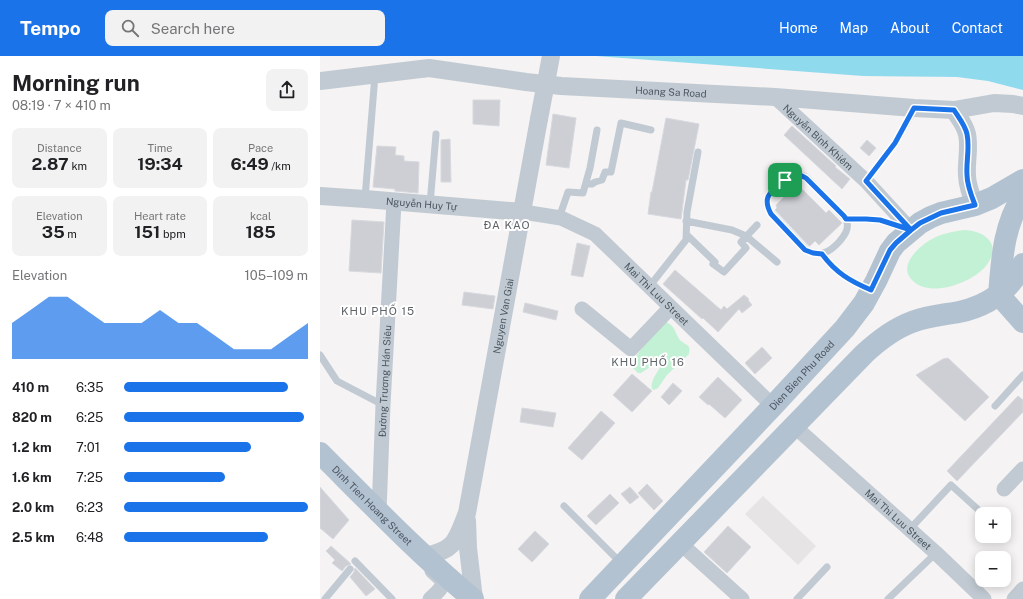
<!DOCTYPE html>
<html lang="en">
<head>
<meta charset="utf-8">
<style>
  :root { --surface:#fff; --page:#f2f2f2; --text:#202124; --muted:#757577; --accent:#1a73e8 }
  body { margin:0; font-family:"Public Sans",sans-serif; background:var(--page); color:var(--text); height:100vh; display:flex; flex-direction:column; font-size:15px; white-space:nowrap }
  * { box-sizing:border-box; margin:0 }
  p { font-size:13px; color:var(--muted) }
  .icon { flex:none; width:22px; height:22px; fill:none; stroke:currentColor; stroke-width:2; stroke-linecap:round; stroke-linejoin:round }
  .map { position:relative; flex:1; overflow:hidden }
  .panel { display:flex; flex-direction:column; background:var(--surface); width:320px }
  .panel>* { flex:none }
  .tools { position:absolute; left:655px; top:451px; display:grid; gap:8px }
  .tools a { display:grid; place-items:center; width:36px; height:36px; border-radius:8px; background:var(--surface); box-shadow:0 2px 10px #0003; font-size:20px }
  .pin { position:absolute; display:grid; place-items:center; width:34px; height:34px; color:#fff; margin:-17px; border-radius:8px; box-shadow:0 2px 6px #0006 }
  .round { display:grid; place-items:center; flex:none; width:42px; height:42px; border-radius:8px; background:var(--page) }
  .overview { display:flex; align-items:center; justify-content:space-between; height:68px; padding:0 12px }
  h1 { font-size:22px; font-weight:700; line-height:30px }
  .stats { display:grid; grid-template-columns:repeat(3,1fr); gap:6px; height:68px; padding:4px 12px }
  .stats div { display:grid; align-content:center; border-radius:8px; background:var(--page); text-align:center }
  .stats b { font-size:17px; font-weight:700 }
  .stats small { font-size:11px; font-weight:400 }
  .stats p { font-size:11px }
  .chart { height:112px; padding:8px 12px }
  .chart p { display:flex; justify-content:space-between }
  .chart svg { width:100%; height:72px; margin-top:4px; fill:var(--accent); opacity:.7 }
  ul { padding:0 12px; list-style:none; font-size:13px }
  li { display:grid; grid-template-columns:64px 48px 1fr; align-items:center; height:30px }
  li i { height:10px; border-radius:5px; background:var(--accent) }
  header { display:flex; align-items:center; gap:24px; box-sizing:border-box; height:56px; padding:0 20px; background:var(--accent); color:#fff }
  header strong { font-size:19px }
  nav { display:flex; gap:22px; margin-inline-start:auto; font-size:14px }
  .search { width:280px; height:36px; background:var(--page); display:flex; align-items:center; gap:10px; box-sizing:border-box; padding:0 14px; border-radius:8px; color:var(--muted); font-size:15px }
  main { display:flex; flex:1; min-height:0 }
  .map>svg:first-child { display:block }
  .education { fill:#e6e4e5 }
  .green { fill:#c3f1d5 }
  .water { fill:#90daee }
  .building { fill:#cdcfd5; stroke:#d7d9de }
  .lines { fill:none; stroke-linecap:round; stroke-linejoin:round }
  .service { stroke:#c1cad2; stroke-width:7 }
  .minor { stroke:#c1cad2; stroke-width:15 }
  .tertiary { stroke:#c1cad2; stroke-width:18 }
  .primary { stroke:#b3c2d1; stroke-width:22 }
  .tertiary-bridge { stroke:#c1cad2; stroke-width:18 }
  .route-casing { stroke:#fff; stroke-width:8 }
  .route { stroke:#1a73e8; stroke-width:5 }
  .labels { text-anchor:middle; stroke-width:4; stroke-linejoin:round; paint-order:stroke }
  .street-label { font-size:10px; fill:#4a5661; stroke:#fff }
  .neighbourhood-label { font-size:11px; letter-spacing:1px; fill:#5f6368; stroke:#fff }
</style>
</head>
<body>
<header>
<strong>Tempo</strong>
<div class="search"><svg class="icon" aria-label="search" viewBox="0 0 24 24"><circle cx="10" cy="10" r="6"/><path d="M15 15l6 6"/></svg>Search here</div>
<nav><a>Home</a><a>Map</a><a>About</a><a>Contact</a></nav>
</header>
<main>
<section class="panel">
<div class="overview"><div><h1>Morning run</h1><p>08:19 · 7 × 410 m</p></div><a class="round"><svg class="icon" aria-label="share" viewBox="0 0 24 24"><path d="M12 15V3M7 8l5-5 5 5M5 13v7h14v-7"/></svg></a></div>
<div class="stats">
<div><p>Distance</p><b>2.87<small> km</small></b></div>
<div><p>Time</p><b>19:34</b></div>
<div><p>Pace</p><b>6:49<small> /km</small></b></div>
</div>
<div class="stats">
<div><p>Elevation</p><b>35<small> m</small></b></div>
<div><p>Heart rate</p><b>151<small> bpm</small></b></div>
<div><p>kcal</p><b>185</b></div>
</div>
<div class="chart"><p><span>Elevation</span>105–109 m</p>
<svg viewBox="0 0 160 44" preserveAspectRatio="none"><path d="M0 44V22L10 14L20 6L30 6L40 14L50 22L60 22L70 22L80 14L90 22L100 22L110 30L120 38L130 38L140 38L150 30L160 22V44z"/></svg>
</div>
<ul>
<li><b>410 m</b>6:35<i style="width:89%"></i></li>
<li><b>820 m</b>6:25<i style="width:98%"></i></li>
<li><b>1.2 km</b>7:01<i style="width:69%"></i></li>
<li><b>1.6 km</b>7:25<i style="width:55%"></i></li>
<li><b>2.0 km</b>6:23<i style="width:100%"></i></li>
<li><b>2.5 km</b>6:48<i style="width:78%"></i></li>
</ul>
</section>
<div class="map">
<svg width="703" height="543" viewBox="0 0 703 543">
  <rect width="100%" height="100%" fill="#f5f3f3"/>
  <path class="education" d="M443,440L496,490L478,509L425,458Z"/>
  <path class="green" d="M644,174C667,175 683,190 665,211C651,227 611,242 593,225C575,209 603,186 618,180C626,177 635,175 644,174Z
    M346,266C357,271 355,279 361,285C363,287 367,288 369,291C370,293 369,296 369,298L347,319L338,332L334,334L332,333C330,325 337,317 341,310L340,308L338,307H336L321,317H318L313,312L311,308C321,292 333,279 346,266Z"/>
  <path class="water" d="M276,0H703V34L668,25L637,21L543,20Z"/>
  <path class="building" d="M153,44H180L179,70L153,68Z
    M233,58L256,62L249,112L226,109Z
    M346,62L379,68L368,124H366L361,163L328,158L331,136H332Z
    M472,70L516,110L515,111L530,123L522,133L464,79Z
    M130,83L131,126H121V84Z
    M547,84L556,92L549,100L540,92Z
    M57,90L76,91L75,99L84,100V105L99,106L98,137L75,135V133L53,131Z
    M477,128L506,157L509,154L522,167L499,189L495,185L490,190L488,189L455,154L457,152L456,149Z
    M32,164L64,166L61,217L29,215Z
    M257,187L270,190L263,221L251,219Z
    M355,214L401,254L404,250L407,253L424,239L429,243L428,244L432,249L422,257L419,253L398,276L383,262L382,263L343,228Z
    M144,236L175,240L173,253L142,249Z
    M205,247L238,255L236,264L203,256Z
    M442,291L452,302L435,318L425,307Z
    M628,302L669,341L645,365L596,319L623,303Z
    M312,318L332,335L312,356L293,339Z
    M398,321L422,344L405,362L389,348L388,349L379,341Z
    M353,327L362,335L349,349L341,341Z
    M698,340L703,344V356L637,425L627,415Z
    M202,352L236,357L233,371L200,366Z
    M281,355L295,367L262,404L248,392Z
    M327,428L343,445L334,454L318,437Z
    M0,431L29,464L13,483L0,472Z
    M310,431L319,441L310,448L301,438Z
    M290,438L299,447L276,469L267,460Z
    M408,470L431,491L407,517L384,496Z
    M215,475L229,488L212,506L198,493Z
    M11,490L30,507L31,508L26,510L22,515L12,507L15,504L6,495Z
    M35,512L55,533L46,540L30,521L34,516Z"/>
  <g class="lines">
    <path class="service" d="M472,119H481L486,121L526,163C530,172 525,179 519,186C509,197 499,202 485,193L451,157C449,154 446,150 447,145C447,137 465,123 472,119Z
      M546,125L575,87L594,54
      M266,128H272L275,126L282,124L285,116H291L301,67L331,74
      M45,142L55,19
      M110,148L116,78
      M239,162L248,136L263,137L270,112L277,74
      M526,163H546L560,164L585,172
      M366,165L412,174L426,180L457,206
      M367,179L395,206L393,208L404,216L426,192L421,186L437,169
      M502,198C515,216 529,224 549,233
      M329,231L366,184L367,156L378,96
      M0,299L17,325L63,349
      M675,350L703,319
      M244,450L301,507
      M589,474L631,429L663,458
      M35,505L72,543
      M5,543L30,513
      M477,543L507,511
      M568,543L616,497"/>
    <g class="minor">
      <path id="s1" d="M455,41L546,125L591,174"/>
      <path id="s2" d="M203,156L241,162L275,178L453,350"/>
      <path d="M262,253L311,293L350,252"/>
      <path id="s3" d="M474,370L616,497L664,543"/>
      <path d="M684,433L703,413"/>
      <path id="s4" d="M59,456L63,349L74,146"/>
      <path d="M360,487L422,543"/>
      <path d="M110,543C115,538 123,533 123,525L112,515"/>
      <path d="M694,543L703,533"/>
    </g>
    <g class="tertiary">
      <path id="s5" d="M0,25L109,12L206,26L241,30L455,41L594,52L634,54L674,47L693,48L703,50"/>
      <path d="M634,54C639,62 645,69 647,78C650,92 646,105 647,119C647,129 651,139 655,149"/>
      <path id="s6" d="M0,140L45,143L203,156"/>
      <path d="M147,464L148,492L154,543"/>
      <path id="s7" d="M105,500C136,494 136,484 147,457L219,63"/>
    </g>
    <g class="primary">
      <path d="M679,239C682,203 683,171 703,139"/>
      <path d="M679,239L703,266"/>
      <path id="s8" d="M0,397C50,447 99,498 153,543"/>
      <path id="s9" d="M270,543L453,350L525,272L544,247L556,225L570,195L576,187L600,167L611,161L621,157L655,149L672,142L703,124"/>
      <path d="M306,543L544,298C558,285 573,273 592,266C607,260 623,259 639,256C668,250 690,234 703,208"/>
    </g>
    <path class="tertiary-bridge" d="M219,63L231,0"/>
  </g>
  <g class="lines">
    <defs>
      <path id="route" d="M465,124C452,136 441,139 451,158L485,194L493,197L502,198C516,217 530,225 551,234L570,194L576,187L591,174L600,167L621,157L655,149C651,139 647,129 647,119C646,105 650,92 647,78C645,69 639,62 634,54L594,52L575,87L546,125L591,174L560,164L546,163H526L524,160L486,122C478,117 472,119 465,124"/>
    </defs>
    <use href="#route" class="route-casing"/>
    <use href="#route" class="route"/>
  </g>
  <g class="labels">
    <g class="street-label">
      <text dy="4" stroke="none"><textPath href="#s5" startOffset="353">Hoang Sa Road</textPath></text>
      <text dy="4" stroke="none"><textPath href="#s1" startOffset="59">Nguyễn Bỉnh Khiêm</textPath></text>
      <text dy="4" stroke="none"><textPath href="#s6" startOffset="102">Nguyễn Huy Tự</textPath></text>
      <text dy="4" stroke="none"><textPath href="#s2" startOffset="162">Mai Thi Luu Street</textPath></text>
      <text dy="4" stroke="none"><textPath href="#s7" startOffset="265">Nguyen Van Giai</textPath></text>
      <text dy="4" stroke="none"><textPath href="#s9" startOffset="308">Dien Bien Phu Road</textPath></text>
      <text dy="4" stroke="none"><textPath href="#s4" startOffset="131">Đường Trương Hán Siêu</textPath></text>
      <text dy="4" stroke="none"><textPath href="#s8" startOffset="74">Dinh Tien Hoang Street</textPath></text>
      <text dy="4" stroke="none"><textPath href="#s3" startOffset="140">Mai Thi Luu Street</textPath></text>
    </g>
    <g class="neighbourhood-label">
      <text x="187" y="173">ĐA KAO</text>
      <text x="58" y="259">KHU PHỐ 15</text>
      <text x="328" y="310">KHU PHỐ 16</text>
    </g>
  </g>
</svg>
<div class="tools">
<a>+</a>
<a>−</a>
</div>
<div class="pin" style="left:465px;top:124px;background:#1e9e55"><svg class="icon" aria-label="arrive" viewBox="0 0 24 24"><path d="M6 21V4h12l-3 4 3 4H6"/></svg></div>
</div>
</main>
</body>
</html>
